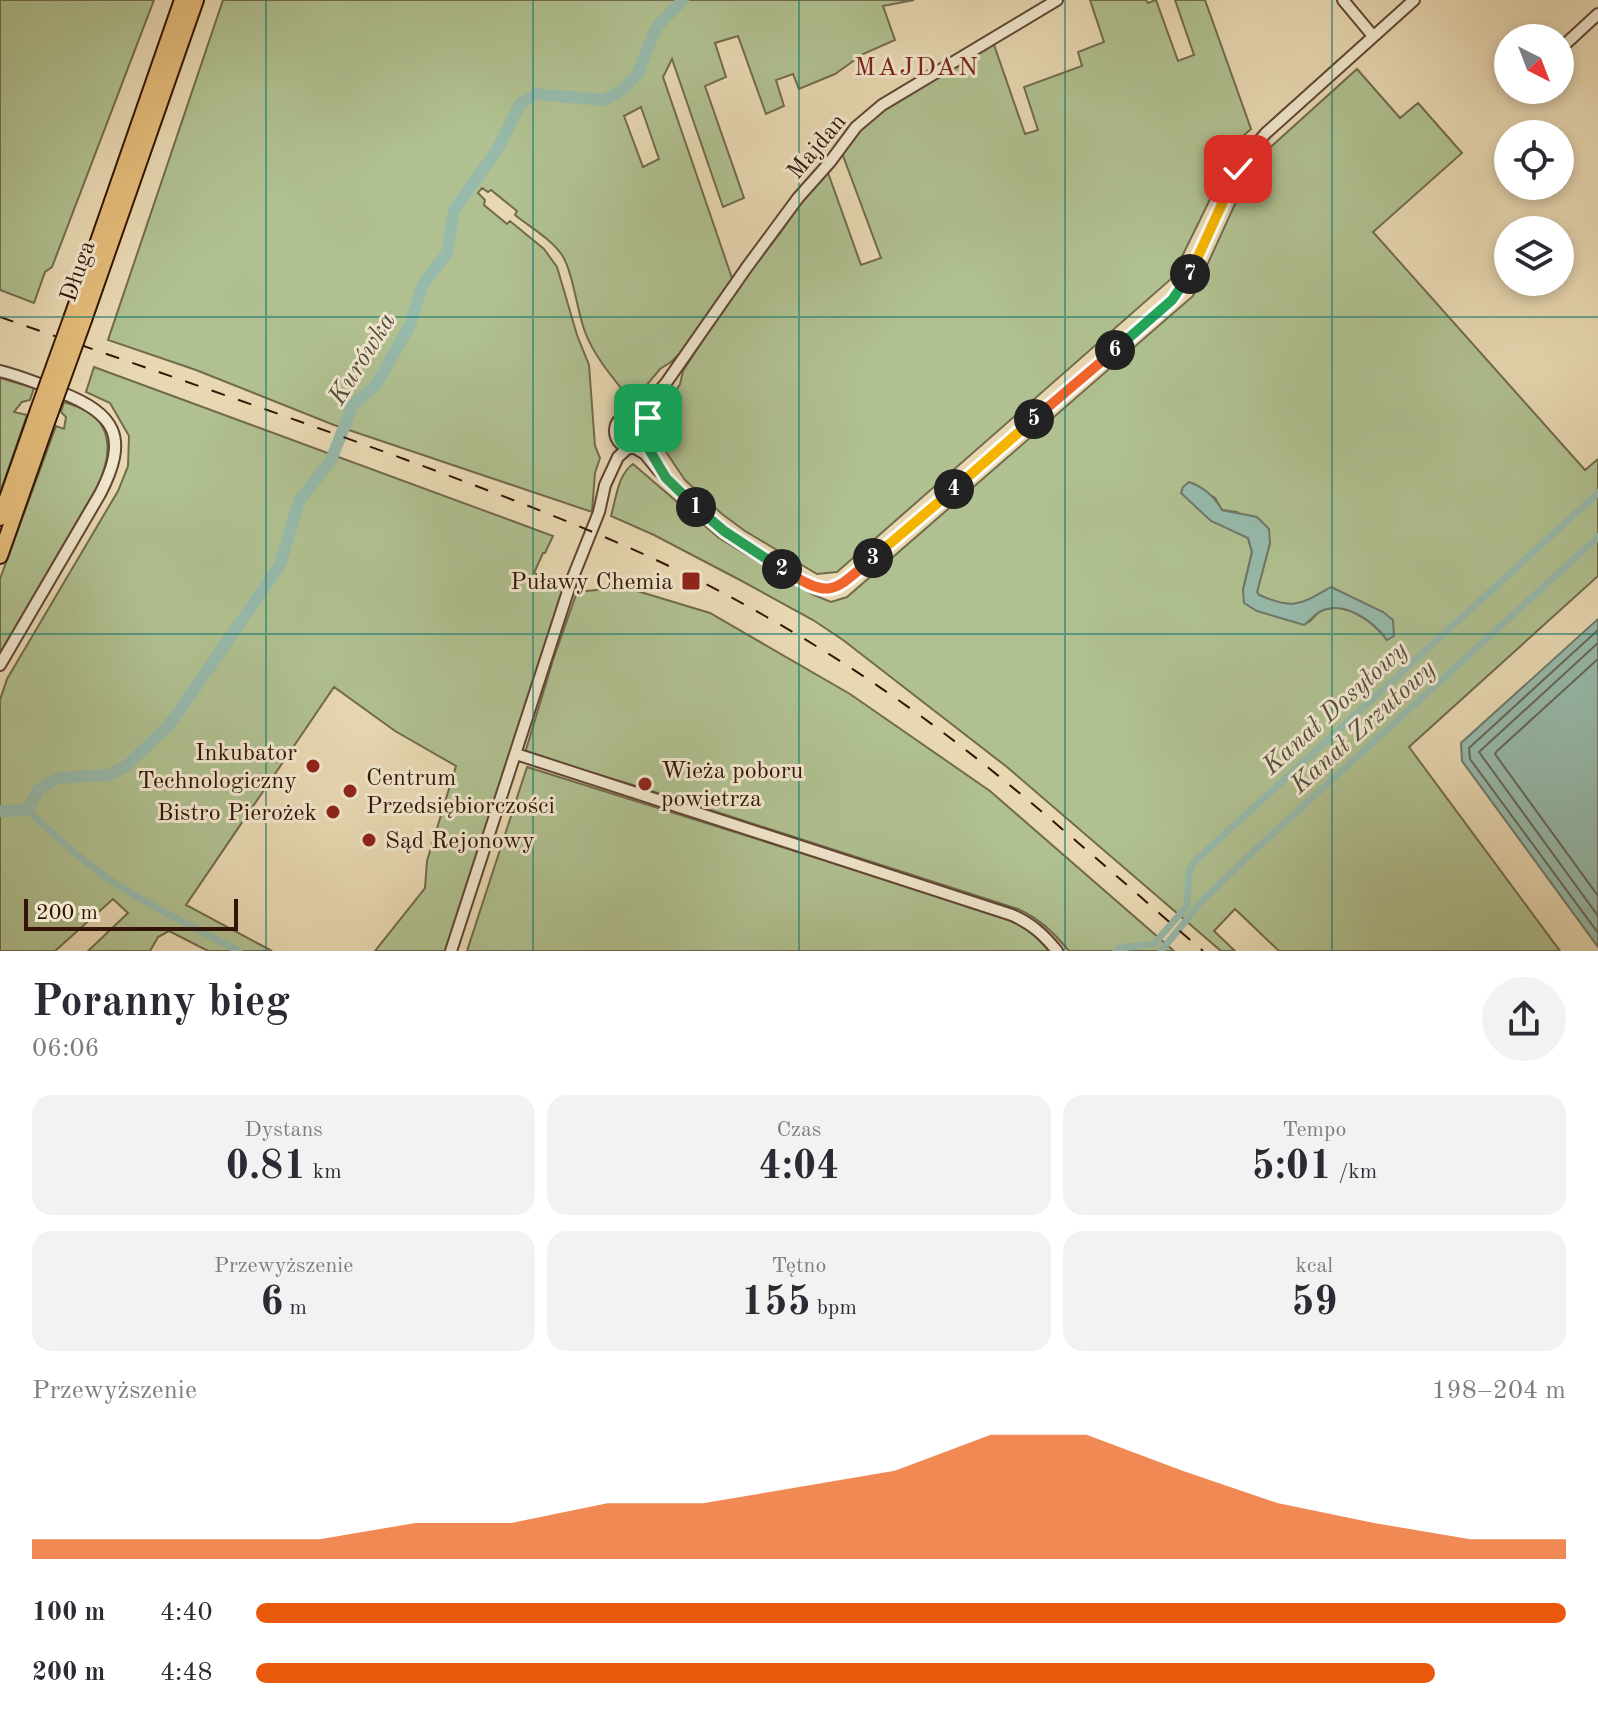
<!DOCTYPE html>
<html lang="pl">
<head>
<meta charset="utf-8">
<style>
  :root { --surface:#fff; --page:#f2f2f3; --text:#2b2b33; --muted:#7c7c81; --accent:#ea580c }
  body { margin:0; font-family:"Old Standard TT",serif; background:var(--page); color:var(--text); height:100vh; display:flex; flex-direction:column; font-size:30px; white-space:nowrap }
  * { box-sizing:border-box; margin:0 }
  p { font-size:26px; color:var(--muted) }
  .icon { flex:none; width:44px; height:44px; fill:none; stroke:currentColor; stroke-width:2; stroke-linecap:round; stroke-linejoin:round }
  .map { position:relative; height:951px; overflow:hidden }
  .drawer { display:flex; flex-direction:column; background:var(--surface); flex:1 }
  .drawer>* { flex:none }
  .needle { width:52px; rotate:138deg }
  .buttons { position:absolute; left:1494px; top:24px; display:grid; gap:16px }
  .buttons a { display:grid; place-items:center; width:80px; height:80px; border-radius:50%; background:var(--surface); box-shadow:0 4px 12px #0003; font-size:40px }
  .scale { position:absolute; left:24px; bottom:20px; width:214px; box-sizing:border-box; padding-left:8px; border:4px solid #331407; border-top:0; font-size:22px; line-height:28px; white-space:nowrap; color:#331407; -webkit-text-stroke:6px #f0e6cd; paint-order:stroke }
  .pin { position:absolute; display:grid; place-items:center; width:68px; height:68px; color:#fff; margin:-34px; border-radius:16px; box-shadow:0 4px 12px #0006 }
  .km { position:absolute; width:40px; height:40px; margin:-20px; border-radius:50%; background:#222; color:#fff; font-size:22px; line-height:40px; text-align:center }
  .round { display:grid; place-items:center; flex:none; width:84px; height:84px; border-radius:42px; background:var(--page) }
  .head { display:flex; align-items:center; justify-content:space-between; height:136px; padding:0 32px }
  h1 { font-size:44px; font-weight:800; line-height:60px }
  .figures { display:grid; grid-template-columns:repeat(3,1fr); gap:12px; height:136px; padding:8px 32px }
  .figures div { display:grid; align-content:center; border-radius:20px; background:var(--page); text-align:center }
  .figures b { font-size:40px; font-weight:800 }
  .figures small { font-size:22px; font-weight:400 }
  .figures p { font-size:22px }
  .chart { height:224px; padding:16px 32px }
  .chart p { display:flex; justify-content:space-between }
  .chart svg { width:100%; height:144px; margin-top:8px; fill:var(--accent); opacity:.7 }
  ul { padding:0 32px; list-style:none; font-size:26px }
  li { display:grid; grid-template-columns:128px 96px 1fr; align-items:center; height:60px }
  li i { height:20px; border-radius:10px; background:var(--accent) }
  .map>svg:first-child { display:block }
  .green { fill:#b0c090; stroke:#726a4c; stroke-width:2; fill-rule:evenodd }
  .water { fill:#97baab; stroke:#6f7869; stroke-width:2 }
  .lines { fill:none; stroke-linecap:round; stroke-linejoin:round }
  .shore { stroke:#656759; stroke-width:2 }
  .canal { stroke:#97baab; stroke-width:7 }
  .river { stroke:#97baab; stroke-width:12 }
  .minor-casing { stroke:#604532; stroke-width:14 }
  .highway-casing { stroke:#331407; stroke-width:18 }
  .minor { stroke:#f0e6cd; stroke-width:10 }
  .highway { stroke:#e4bc79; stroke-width:14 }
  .rail { stroke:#331407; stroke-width:2; stroke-dasharray:14 14; stroke-linecap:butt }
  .highway-bridge-casing { stroke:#331407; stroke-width:18; stroke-linecap:butt }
  .highway-bridge { stroke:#e4bc79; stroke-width:14 }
  .split-1-casing { stroke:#fff; stroke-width:16 }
  .split-2-casing { stroke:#fff; stroke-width:16 }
  .split-3-casing { stroke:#fff; stroke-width:16 }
  .split-4-casing { stroke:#fff; stroke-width:16 }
  .split-5-casing { stroke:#fff; stroke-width:16 }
  .split-6-casing { stroke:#fff; stroke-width:16 }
  .split-7-casing { stroke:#fff; stroke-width:16 }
  .split-8-casing { stroke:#fff; stroke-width:16 }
  .split-1 { stroke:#22a559; stroke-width:10 }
  .split-2 { stroke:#22a559; stroke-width:10 }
  .split-3 { stroke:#f0652b; stroke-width:10 }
  .split-4 { stroke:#f5b400; stroke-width:10 }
  .split-5 { stroke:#f5b400; stroke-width:10 }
  .split-6 { stroke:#f0652b; stroke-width:10 }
  .split-7 { stroke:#22a559; stroke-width:10 }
  .split-8 { stroke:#f5b400; stroke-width:10 }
  .grid { fill:none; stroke:#0f766e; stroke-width:2; stroke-opacity:0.55 }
  .poi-dot { fill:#8f2418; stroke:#f0e6cd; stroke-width:3 }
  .labels { text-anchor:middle; stroke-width:6; stroke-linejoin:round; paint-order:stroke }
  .street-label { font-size:24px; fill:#331407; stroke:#f0e6cd }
  .poi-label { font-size:24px; fill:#331407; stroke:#f0e6cd; text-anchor:end }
  .neighbourhood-label { font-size:26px; letter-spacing:2px; fill:#7a1f14; stroke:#f0e6cd }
  .water-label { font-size:26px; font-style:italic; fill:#564e40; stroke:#f0e6cd }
</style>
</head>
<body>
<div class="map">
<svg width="1598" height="951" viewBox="0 0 1598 951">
  <rect width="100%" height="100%" fill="#e8d8b2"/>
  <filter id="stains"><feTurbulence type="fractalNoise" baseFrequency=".0025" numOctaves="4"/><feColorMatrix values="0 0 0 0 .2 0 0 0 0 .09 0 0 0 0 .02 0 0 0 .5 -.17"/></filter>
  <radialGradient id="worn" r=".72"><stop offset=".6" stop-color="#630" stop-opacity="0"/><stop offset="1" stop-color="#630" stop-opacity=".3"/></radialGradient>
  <path class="green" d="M0,0H154L52,267L45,272L34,303L0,290Z
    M223,0H914L883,6L895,40L863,54L835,74L799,89L793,74L776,80L784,106L766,114L738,36L715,43L726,77L705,86L744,198L723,207L672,59L663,77L733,281L682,351L671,362L660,369L635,399L629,398C613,378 594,356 585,332C577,311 573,272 562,255C551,239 530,227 515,215L517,211L491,190L488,192L482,188L478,193L485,200L484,205L507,224L510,221L544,249L557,267L577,335L589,365L595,446L600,458L595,473L592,512L334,425L196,370L108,340ZM641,107L659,159L643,167L624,116Z
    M1090,0H1146L1148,3L1156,0L1178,61L1194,55L1175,0H1205L1251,129L1242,137L1219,181L1171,279L837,572L817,574L745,531L722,514L685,480L660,443L662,430L660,416L680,384L683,371L712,326L750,271L781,232L796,208L827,170L861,265L881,258L842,153L868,119L993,42L1025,134L1038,130L1024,87L1082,66L1078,52L1104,42Z
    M1357,69L1400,118L1418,103L1462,153L1373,232L1585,470L1598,459V576L1409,747L1560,951H1279L1235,909L1214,931L1235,951H1221L1007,767L843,640L813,620L740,580L654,535L611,516C616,499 618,474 633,464L719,538L814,595L831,602L847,597L1193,296L1246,180L1264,153ZM1189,482L1215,498L1222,510L1237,512L1270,543L1257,592L1259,595L1278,603L1383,612L1387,640C1373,621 1343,599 1319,612C1318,613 1310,621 1309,622L1243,590L1252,552L1248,538Z
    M94,367L553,536L545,553H543L534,573L566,586L446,951H375L425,888L427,861L456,766L395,731L334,687L186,905L272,951H208L169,931L158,937L150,951H88L128,913L113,899L55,951H0V700L7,679L118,491L128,466L129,436L110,403L86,392Z
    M0,378L34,388L30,400L22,402L14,412L27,415L0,493Z
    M64,402C72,405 81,407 88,412C116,430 109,462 97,487L0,653V579L56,426L64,429L66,417L61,412Z
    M621 431a11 11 0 1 1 22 0a11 11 0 1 1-22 0Z
    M624,587L710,613L850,694L990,791L1174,951H1069C1052,931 1041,920 1018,909L633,785L525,753L553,660L577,592Z
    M527,767L999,915L1032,931L1049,951H467Z"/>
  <path class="water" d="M1189,482C1204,487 1214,496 1222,510L1257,517L1269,529L1270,543L1257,592L1259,595C1294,610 1299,605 1331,587L1383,612L1393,620L1394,636L1387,640C1373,621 1344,599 1319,612C1314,615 1309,622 1304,625L1257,611L1244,603L1243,590L1252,552L1248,538L1211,521L1181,493L1183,487Z
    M1598,619V947L1462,761L1461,743Z"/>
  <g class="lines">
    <path class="shore" d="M1598,630L1469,748L1470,759L1598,933
      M1598,643L1479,752L1598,916
      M1598,659L1497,751L1495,754L1598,896"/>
    <path class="canal" d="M27,810C55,835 82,861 113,882C153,908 197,929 239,951
      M1116,951L1120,948L1154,944L1187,906L1189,872L1194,862L1598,493
      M1161,951L1202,901L1256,849L1598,537"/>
    <path class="river" d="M0,811L27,810L39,789L57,778L108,775L125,767L170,724L280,565L299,501L331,460L353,405L376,385L410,325L423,284L447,253L454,210L497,150L520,104L536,94L604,100L622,90L638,73L652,37L659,24L683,0"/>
    <defs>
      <path id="minor" d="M1343,0L1373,36
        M1560,49L1598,14
        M0,371C21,376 40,384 60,392C117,414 129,438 100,494L0,665
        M615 431a17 17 0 1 1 34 0a17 17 0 1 1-34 0Z
        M636,414L646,407L666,383L747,267L798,198L830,162L856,127L882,105L1057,0
        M635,448L645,454L658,470L712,522L736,540L816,588L835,587L844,583L1172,300C1203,260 1215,211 1240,167C1247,155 1256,144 1266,133L1414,0
        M516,754L1012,915C1032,924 1043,934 1057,951
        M451,951L571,582L599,512L605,485L618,457L628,448"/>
      <path id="highway" d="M72,316L182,0
        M84,320L196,0
        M0,518L38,410
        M0,556L50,414"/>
    </defs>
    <use href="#minor" class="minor-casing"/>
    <use href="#highway" class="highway-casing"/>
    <use href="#minor" class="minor"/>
    <use href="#highway" class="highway"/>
    <path class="rail" d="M0,317C135,364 270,410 404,459C528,505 650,550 765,616C829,652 891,693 949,737C1037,804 1119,879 1203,951"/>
    <defs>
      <path id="highway-bridge" d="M38,410L72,316
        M50,414L84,320"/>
    </defs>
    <use href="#highway-bridge" class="highway-bridge-casing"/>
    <use href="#highway-bridge" class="highway-bridge"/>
  </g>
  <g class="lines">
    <defs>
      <path id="split-1" d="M648,418L650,432L648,439L650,451L666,478L696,507"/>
      <path id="split-2" d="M696,507L724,531L782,569"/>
      <path id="split-3" d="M782,569C831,599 831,594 873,558"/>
      <path id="split-4" d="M873,558L954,489"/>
      <path id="split-5" d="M954,489L1034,419"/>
      <path id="split-6" d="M1034,419L1115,350"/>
      <path id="split-7" d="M1115,350L1172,300L1190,274"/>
      <path id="split-8" d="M1190,274L1238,169"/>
    </defs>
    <use href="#split-1" class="split-1-casing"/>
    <use href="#split-2" class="split-2-casing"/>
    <use href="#split-3" class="split-3-casing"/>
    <use href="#split-4" class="split-4-casing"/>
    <use href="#split-5" class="split-5-casing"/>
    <use href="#split-6" class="split-6-casing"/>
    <use href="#split-7" class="split-7-casing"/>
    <use href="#split-8" class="split-8-casing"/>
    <use href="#split-1" class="split-1"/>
    <use href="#split-2" class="split-2"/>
    <use href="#split-3" class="split-3"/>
    <use href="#split-4" class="split-4"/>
    <use href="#split-5" class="split-5"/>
    <use href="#split-6" class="split-6"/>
    <use href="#split-7" class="split-7"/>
    <use href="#split-8" class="split-8"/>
  </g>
  <path class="grid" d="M266,0V951M533,0V951M799,0V951M1065,0V951M1332,0V951M0,317H1598M0,634H1598"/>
  <g class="poi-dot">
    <rect x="681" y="571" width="20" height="20" rx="4"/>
    <circle cx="313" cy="766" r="8"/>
    <circle cx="645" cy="784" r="8"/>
    <circle cx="350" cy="791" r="8"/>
    <circle cx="333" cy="812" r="8"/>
    <circle cx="369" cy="840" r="8"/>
  </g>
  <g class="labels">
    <g class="street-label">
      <text transform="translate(816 146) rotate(-50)" y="8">Majdan</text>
      <text transform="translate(77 271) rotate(-71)" y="8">Długa</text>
    </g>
    <g class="poi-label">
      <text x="673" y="589">Puławy Chemia</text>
      <text x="297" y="760">Inkubator<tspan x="297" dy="28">Technologiczny</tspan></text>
      <text x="661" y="778" text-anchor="start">Wieża poboru<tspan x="661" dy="28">powietrza</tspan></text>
      <text x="366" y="785" text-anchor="start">Centrum<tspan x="366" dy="28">Przedsiębiorczości</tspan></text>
      <text x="317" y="820">Bistro Pierożek</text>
      <text x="385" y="848" text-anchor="start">Sąd Rejonowy</text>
    </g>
    <g class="neighbourhood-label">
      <text x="917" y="75">MAJDAN</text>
    </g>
    <g class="water-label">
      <text transform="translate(361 358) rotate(-58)" y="9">Kurówka</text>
      <text transform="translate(1334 707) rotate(-42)" y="9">Kanał Dosyłowy</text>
      <text transform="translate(1362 726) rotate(-42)" y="9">Kanał Zrzutowy</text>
    </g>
  </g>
  <rect width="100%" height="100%" filter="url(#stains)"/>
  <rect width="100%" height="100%" fill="url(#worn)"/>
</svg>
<div class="buttons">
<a><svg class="needle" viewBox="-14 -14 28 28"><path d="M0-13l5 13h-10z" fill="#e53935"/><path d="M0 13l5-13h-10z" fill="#7c7c81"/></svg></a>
<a><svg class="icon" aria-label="locate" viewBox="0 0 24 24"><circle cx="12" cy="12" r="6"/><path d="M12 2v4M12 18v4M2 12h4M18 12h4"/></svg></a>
<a><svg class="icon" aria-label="layers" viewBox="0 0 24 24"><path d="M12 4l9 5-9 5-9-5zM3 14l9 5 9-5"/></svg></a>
</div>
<div class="scale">200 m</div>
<div class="pin" style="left:648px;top:418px;background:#1e9e55"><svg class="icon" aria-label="arrive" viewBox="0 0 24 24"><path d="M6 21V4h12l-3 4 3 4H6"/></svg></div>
<div class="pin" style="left:1238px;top:169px;background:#d93025"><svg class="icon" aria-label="check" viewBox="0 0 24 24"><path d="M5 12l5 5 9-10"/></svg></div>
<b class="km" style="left:696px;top:507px">1</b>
<b class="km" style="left:782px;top:569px">2</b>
<b class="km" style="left:873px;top:558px">3</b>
<b class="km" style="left:954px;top:489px">4</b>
<b class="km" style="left:1034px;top:419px">5</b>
<b class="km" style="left:1115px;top:350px">6</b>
<b class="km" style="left:1190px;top:274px">7</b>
</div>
<section class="drawer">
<div class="head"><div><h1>Poranny bieg</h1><p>06:06</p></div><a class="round"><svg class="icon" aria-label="share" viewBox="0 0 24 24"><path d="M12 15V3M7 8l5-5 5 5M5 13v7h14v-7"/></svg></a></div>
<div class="figures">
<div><p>Dystans</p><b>0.81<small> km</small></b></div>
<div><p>Czas</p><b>4:04</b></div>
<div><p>Tempo</p><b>5:01<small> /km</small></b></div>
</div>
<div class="figures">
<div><p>Przewyższenie</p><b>6<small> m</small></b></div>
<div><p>Tętno</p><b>155<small> bpm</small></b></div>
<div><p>kcal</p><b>59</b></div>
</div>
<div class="chart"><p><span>Przewyższenie</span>198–204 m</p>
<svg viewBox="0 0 160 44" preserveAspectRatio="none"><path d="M0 44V38L10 38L20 38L30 38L40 33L50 33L60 27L70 27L80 22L90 17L100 6L110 6L120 17L130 27L140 33L150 38L160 38V44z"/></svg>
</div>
<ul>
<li><b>100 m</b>4:40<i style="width:100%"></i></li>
<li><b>200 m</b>4:48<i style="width:90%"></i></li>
</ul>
</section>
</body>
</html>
